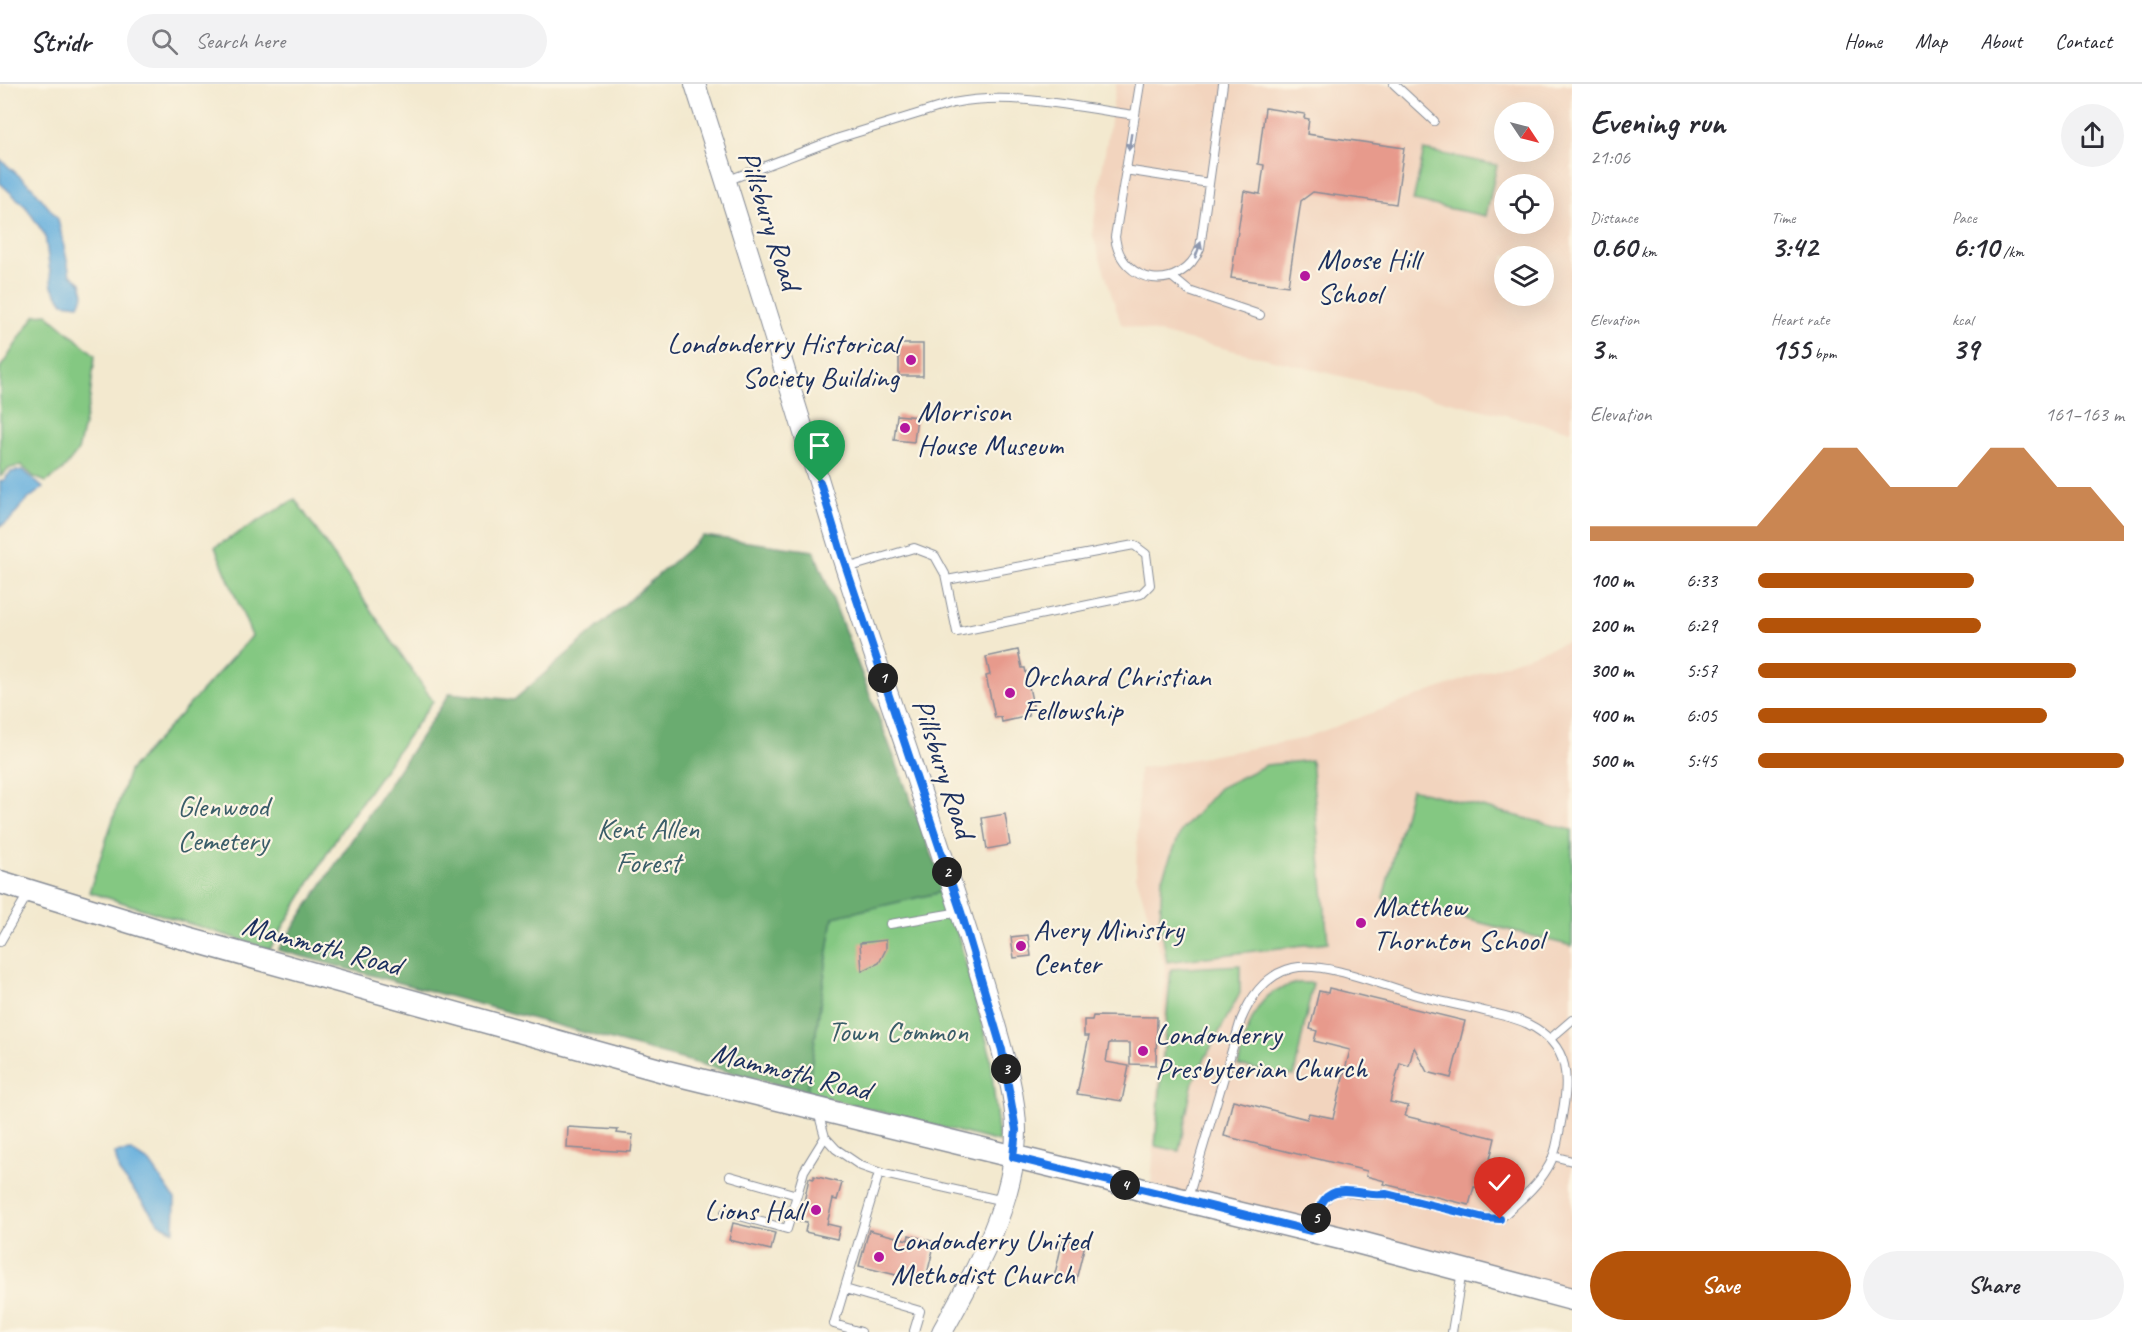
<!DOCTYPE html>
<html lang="en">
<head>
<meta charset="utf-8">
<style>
  :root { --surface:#fff; --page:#f2f2f3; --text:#2b2b33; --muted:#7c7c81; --line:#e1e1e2; --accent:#b45309 }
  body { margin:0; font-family:Caveat,sans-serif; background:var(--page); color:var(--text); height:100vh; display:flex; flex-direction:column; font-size:22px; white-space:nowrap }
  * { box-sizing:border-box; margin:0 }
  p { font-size:20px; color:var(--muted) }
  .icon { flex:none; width:33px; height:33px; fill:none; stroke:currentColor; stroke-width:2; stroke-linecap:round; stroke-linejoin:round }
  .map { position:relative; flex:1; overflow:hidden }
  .side { display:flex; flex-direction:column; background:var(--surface); width:570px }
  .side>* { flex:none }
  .needle { width:39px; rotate:125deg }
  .tools { position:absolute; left:1494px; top:18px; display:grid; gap:12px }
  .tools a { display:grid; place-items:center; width:60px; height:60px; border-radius:50%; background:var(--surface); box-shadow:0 6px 24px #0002; font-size:30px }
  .pin { position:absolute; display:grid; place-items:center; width:51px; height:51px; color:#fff; margin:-62px -26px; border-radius:50% 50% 50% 0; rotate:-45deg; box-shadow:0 0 6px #0007 }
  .pin .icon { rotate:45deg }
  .km { position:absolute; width:30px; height:30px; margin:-15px; border-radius:50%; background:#222; color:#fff; font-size:16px; line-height:30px; text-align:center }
  .round { display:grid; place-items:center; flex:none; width:63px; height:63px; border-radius:32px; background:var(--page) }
  .overview { display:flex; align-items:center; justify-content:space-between; height:102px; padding:0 18px }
  h1 { font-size:33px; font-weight:800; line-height:45px }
  .stats { display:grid; grid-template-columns:repeat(3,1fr); gap:9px; height:102px; padding:6px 18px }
  .stats div { display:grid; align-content:center }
  .stats b { font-size:30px; font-weight:800 }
  .stats small { font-size:16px; font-weight:400 }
  .stats p { font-size:16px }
  .chart { height:168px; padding:12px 18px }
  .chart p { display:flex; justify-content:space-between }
  .chart svg { width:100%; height:108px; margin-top:6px; fill:var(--accent); opacity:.7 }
  .button { display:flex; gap:12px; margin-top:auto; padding:12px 18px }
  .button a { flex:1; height:69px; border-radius:36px; background:var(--accent); color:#fff; font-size:24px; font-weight:800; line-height:69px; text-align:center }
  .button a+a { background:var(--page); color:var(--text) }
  ul { padding:0 18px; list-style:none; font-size:20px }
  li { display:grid; grid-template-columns:96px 72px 1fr; align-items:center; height:45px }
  li i { height:15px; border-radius:8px; background:var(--accent) }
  header { display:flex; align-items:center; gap:36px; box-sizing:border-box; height:84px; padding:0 30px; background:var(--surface); border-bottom:2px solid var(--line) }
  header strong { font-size:28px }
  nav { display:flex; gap:33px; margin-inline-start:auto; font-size:21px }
  .search { width:420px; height:54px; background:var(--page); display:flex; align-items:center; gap:15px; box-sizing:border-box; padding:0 21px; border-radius:33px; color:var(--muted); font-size:22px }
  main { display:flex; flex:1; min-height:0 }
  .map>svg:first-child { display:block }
  .built { fill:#f2d4be; fill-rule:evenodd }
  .green { fill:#84c882; stroke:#507c70; stroke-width:1.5 }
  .forest { fill:#6bac70; stroke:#436e67; stroke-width:1.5 }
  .water { fill:#65afdd; stroke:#406f9e; stroke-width:1.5 }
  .building { fill:#e79a8c }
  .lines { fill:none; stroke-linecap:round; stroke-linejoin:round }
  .service-casing { stroke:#878c96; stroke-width:10 }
  .tertiary-casing { stroke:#878c96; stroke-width:22 }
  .secondary-casing { stroke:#878c96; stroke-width:25 }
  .service { stroke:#fff; stroke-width:8 }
  .tertiary { stroke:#fff; stroke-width:20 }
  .secondary { stroke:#fff; stroke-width:22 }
  .oneway { fill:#8d97ae }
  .route-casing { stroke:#fff; stroke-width:12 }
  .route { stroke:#1a73e8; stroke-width:8 }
  .poi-dot { fill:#b5179e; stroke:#fcf5e5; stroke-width:2 }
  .labels { text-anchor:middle; stroke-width:4.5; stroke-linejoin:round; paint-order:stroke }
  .street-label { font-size:30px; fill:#1b2f5e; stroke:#fcf5e5 }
  .poi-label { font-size:30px; fill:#1b2f5e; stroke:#fcf5e5; text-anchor:start }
  .park-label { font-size:30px; fill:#3a5d69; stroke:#fcf5e5 }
</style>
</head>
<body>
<header>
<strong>Stridr</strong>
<div class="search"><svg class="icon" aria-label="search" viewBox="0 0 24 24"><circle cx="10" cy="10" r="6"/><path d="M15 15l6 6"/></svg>Search here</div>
<nav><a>Home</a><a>Map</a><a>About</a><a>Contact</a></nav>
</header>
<main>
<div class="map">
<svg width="1572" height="1248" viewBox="0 0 1572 1248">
  <rect width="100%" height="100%" fill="#fcf5e5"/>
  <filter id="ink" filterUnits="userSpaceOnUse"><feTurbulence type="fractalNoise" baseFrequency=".0167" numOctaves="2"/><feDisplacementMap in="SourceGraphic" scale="12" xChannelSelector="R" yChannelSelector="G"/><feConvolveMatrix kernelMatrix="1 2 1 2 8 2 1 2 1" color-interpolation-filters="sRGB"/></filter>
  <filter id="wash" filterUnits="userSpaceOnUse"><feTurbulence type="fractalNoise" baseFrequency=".008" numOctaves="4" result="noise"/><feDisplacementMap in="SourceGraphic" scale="24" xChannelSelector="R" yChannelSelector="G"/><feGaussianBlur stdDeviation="1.35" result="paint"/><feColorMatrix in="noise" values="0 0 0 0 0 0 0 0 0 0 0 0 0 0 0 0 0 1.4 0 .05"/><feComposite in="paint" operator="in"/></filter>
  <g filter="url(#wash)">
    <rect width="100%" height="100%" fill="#f3e9cf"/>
    <path class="built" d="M1116,0H1572V347L1121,240L1092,149ZM1504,28H1544V68H1504ZM1504,100H1544V140H1504ZM1504,172H1544V212H1504Z
      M1572,556V1206L1151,1101L1166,886L1136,792L1139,685L1301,655Z"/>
    <path class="green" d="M1424,66L1497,81L1486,132L1413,117Z
      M47,230L95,271L90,314L78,367L62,387L46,398L34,393L21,381L8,385L0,393V284C13,267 22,247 36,231Z
      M295,415L433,617L338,751L270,865L89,808L129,687L252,552L215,463Z
      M1311,676L1328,858L1167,878L1160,836L1162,794L1181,747L1219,704L1266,681Z
      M1411,705L1572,746V862L1383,814Z
      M946,807L990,969L999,1058L807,1009L833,833Z
      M1240,881V909L1193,997L1179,1067L1155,1062L1171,885Z
      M1297,899H1313L1294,992L1238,982C1245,955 1251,918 1279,905C1285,902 1292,901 1297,899Z"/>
    <path class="forest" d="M703,452L814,467L946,807L833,833L807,1009L278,866L450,609L514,616Z"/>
    <path class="water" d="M0,75L33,104L58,135L70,190L81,199L84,210L79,221L63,219L52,203L45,151L26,123L0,99Z
      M23,386L43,404C36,409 28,414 22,421C15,429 11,438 0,442V397L4,396L11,388Z
      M131,1067L150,1079L175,1115L174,1147L160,1140L119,1088L115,1069Z"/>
    <g id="blocks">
      <path class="building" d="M1265,24L1305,30L1304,34L1309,35L1307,50L1404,64L1396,120L1313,108L1301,117L1288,202L1231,194L1244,107L1260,110L1264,81L1258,80Z
        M899,260H923V292H899Z
        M897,331L917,333L914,358L894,356Z
        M1018,566L1022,584H1025L1034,626L1027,627L1029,632L1002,638L1001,633L995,634L986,592L990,591L986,573Z
        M1005,730L1010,761L987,765L982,734Z
        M1028,851L1031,872L1014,874L1011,853Z
        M886,856V865L879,879L862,887L860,859Z
        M1329,904L1465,937L1451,994L1427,988L1414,963L1409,982L1400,979L1390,1018L1408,1022L1405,1032L1495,1054L1483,1105L1474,1103L1469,1121L1384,1100L1385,1097L1366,1092L1367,1087L1224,1052L1233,1016L1307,1035L1309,1029L1333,1034L1350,966L1314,957L1317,947L1310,945L1319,907L1328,909Z
        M1093,932L1157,933L1156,981L1130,980V959H1109L1106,978L1129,982L1122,1017L1077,1010L1089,952H1084V936H1092Z
        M568,1043L618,1046L617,1049L633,1051L631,1068L567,1064Z
        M814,1092L842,1099L837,1116L833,1115L827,1140L840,1143L837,1155L805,1148L807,1138L800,1137L809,1094L814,1095Z
        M733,1139L775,1149L771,1166L729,1156Z
        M869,1146L908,1156L909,1151L935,1158L925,1198L859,1182Z
        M1063,1155L1085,1160L1075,1200L1054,1194Z"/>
    </g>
  </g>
  <g filter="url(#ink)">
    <use href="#blocks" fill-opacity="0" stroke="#878c96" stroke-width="1.5"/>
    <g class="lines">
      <defs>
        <path id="service" d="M1140,0L1115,153C1121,202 1181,210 1200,164L1223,0
          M1394,0L1434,37
          M1125,86L1209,99
          M726,97L839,54L953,19C1013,7 1075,23 1134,31
          M1172,193L1189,207L1260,231
          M847,484L914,464L935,472L945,490L957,548L1141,510L1150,501L1146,470L1134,461L947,496
          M890,840L960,828
          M0,858L29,808
          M1550,955L1572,936
          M818,1028L825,1053L836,1065L861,1082L884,1090L1004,1117
          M1553,1072L1572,1077
          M730,1092L797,1111L804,1087L825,1053
          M1187,1117L1241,936C1251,912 1266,890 1293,884C1324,877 1382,901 1413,910C1438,917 1463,922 1488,928C1501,931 1516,934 1528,940C1572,962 1569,995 1561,1038C1558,1054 1556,1071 1547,1085C1536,1104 1515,1120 1500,1135L1484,1134L1386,1110C1339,1118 1336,1083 1311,1145
          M725,1128L787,1145L797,1111
          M845,1205L920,1227L914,1247
          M861,1248L834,1240L879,1089
          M1452,1248L1462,1187"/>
        <path id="tertiary" d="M695,0C745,155 792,310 840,466C861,533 884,599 907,666C935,751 965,837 990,923C1000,960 1016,1008 1016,1046C1016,1117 976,1187 942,1248"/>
        <path id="secondary" d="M0,798L173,851L667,988L1106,1095L1146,1107L1353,1157L1572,1215"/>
      </defs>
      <use href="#service" class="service-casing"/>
      <use href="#tertiary" class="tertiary-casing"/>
      <use href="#secondary" class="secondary-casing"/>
      <use href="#service" class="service"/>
      <use href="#tertiary" class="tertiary"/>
      <use href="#secondary" class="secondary"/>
    </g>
    <defs><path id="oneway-solid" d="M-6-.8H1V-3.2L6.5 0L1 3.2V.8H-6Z" transform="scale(1.5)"/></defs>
    <g class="oneway">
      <use href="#oneway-solid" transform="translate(1130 58) rotate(99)"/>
      <use href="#oneway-solid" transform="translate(1198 166) rotate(-70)"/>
    </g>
  </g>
  <g class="lines" filter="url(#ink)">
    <defs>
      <path id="route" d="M820,398L841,468L961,828L1002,966L1016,1046L1013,1073L1311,1147C1314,1137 1317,1125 1324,1116C1337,1098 1366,1113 1386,1110L1484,1134L1500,1135"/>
    </defs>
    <use href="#route" class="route-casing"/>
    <use href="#route" class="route"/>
  </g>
  <g class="poi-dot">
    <circle cx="1305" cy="192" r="6"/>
    <circle cx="911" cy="276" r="6"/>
    <circle cx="905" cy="344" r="6"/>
    <circle cx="1010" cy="609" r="6"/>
    <circle cx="1361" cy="839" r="6"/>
    <circle cx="1021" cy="862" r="6"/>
    <circle cx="1143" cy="967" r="6"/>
    <circle cx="816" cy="1126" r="6"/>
    <circle cx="879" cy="1173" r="6"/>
  </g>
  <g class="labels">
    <g class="street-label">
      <text transform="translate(770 136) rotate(72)" y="10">Pillsbury Road</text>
      <text transform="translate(944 684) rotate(72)" y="10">Pillsbury Road</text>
      <text transform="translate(322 861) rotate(15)" y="10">Mammoth Road</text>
      <text transform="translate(791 987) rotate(14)" y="10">Mammoth Road</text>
    </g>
    <g class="poi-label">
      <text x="1317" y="185">Moose Hill<tspan x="1317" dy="34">School</tspan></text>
      <text x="899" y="269" text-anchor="end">Londonderry Historical<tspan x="899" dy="34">Society Building</tspan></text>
      <text x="917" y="337">Morrison<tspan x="917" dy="34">House Museum</tspan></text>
      <text x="1022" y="602">Orchard Christian<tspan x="1022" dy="34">Fellowship</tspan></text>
      <text x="1373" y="832">Matthew<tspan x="1373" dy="34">Thornton School</tspan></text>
      <text x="1033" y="855">Avery Ministry<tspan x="1033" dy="34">Center</tspan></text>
      <text x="1155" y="960">Londonderry<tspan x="1155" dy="34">Presbyterian Church</tspan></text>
      <text x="804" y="1136" text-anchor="end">Lions Hall</text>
      <text x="891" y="1166">Londonderry United<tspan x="891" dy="34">Methodist Church</tspan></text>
    </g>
    <g class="park-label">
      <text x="223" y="732">Glenwood<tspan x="223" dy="34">Cemetery</tspan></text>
      <text x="648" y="754">Kent Allen<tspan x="648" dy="34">Forest</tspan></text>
      <text x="898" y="957">Town Common</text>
    </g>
  </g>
</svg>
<div class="tools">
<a><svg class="needle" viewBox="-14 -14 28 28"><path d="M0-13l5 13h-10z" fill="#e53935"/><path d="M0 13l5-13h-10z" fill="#7c7c81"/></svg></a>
<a><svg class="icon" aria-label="locate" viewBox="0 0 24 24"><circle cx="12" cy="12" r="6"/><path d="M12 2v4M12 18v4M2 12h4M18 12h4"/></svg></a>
<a><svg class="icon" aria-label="layers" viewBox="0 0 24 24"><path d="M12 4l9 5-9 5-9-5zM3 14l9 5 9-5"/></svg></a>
</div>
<div class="pin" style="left:820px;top:398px;background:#1e9e55"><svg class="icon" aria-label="arrive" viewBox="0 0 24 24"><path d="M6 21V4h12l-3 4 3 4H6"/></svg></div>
<div class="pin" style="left:1500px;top:1135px;background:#d93025"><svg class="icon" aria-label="check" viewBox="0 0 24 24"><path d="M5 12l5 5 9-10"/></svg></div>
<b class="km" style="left:883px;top:594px">1</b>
<b class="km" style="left:947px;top:788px">2</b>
<b class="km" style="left:1006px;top:985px">3</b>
<b class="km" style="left:1125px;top:1101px">4</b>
<b class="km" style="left:1316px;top:1134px">5</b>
</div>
<section class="side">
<div class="overview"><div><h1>Evening run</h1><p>21:06</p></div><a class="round"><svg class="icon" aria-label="share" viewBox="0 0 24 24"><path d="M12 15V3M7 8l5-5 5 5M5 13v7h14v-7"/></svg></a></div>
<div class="stats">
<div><p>Distance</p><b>0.60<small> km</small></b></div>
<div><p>Time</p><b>3:42</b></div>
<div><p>Pace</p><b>6:10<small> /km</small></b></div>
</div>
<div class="stats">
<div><p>Elevation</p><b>3<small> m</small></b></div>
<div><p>Heart rate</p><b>155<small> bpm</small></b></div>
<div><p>kcal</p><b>39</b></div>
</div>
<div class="chart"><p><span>Elevation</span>161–163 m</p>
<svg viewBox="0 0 160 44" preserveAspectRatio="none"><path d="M0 44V38L10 38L20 38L30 38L40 38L50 38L60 22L70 6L80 6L90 22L100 22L110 22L120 6L130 6L140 22L150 22L160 38V44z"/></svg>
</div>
<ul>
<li><b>100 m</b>6:33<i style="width:59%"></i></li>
<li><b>200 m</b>6:29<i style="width:61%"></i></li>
<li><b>300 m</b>5:57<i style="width:87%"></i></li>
<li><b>400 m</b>6:05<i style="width:79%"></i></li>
<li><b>500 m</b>5:45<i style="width:100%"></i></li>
</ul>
<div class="button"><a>Save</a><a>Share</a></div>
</section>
</main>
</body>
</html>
